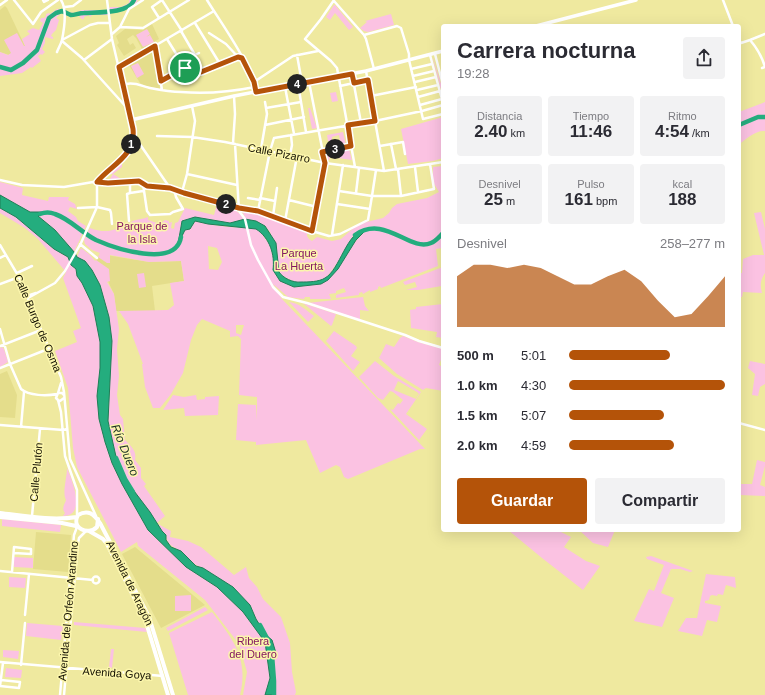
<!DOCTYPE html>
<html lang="es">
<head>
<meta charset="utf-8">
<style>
  :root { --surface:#fff; --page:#f2f2f3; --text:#2b2b33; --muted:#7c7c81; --accent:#b45309 }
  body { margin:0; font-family:Helvetica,sans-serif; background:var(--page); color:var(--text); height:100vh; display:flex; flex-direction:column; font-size:15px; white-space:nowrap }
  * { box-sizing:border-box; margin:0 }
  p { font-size:13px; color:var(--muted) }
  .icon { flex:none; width:22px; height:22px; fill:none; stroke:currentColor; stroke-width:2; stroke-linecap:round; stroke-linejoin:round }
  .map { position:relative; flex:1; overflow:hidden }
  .panel { position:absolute; left:441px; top:24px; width:300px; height:508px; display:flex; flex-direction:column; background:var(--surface); border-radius:4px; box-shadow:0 4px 16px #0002 }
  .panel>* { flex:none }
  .pin { position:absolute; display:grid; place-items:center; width:34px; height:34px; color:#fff; margin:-17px; border:2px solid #fff; border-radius:50%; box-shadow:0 1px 4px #0007 }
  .km { position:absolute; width:20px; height:20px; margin:-10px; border-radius:50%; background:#222; color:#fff; font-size:11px; line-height:20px; text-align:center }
  .round { display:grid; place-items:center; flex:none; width:42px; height:42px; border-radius:4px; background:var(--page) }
  .overview { display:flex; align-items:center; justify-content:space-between; height:68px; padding:0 16px }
  h1 { font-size:22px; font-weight:800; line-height:30px }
  .metrics { display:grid; grid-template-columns:repeat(3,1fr); gap:6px; height:68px; padding:4px 16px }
  .metrics div { display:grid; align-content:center; border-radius:4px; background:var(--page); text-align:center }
  .metrics b { font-size:17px; font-weight:800 }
  .metrics small { font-size:11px; font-weight:400 }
  .metrics p { font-size:11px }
  .chart { height:112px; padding:8px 16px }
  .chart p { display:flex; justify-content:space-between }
  .chart svg { width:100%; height:72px; margin-top:4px; fill:var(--accent); opacity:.7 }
  .action { display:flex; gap:8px; margin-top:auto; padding:8px 16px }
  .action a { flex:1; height:46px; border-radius:4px; background:var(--accent); color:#fff; font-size:16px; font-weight:800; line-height:46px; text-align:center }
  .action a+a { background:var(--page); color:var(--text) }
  ul { padding:0 16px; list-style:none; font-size:13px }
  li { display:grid; grid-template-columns:64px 48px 1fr; align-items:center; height:30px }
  li i { height:10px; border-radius:5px; background:var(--accent) }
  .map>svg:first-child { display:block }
  .built { fill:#e4dd8b }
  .green { fill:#fbc2e2; fill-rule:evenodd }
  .water { fill:#24ad7e; stroke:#1f7e58 }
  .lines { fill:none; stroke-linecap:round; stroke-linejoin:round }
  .river { stroke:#24ad7e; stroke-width:4.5 }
  .minor { stroke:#fff; stroke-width:2.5 }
  .major { stroke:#fff; stroke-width:3.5 }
  .highway { stroke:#fff; stroke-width:4 }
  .route-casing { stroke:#fff; stroke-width:8 }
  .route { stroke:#b45309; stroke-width:5 }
  .labels { text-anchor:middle; stroke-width:3; stroke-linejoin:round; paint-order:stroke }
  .street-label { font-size:11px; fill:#131000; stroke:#fcf6ac }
  .park-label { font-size:11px; fill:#841662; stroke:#fcf6ac }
  .water-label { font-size:12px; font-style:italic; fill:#1a2f25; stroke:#fcf6ac }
</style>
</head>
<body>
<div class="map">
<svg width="765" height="695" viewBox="0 0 765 695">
  <rect width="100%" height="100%" fill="#efe99f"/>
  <path class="built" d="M5,6L7,8L25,46L9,55L0,52V10Z
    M152,24L159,39L142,49L136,38L133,35L127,39L130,45L133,43L136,48L124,56L117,45L119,43L116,36L125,29L143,30Z
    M154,51L160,89L145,86L140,83L129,65Z
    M100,254L149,262L181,261L184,281L152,286L155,311H116L114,294L105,275L95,262Z
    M7,371L17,395L15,418L0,417V374Z
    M36,532L71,535L68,572L33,569Z
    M135,547L205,605L161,628L122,554Z"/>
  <path class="green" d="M129,0H138L135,6L126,9L112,13L109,15H92L90,17L89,15L84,17V19H82L79,16H65V12L75,13L82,10H108L110,7H121L129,3Z
    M334,5H335L353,27L349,30L335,13L330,20L326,17Z
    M57,9H62V12L56,18L59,20L56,30L52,34L51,36L53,37V39L45,37V43L42,49L45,52L42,55L41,54L38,56L41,61L32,68L31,67L22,73L0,76V52L8,55L11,53L4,40L17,33L24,46H25L22,39L30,34L27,31L33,28L39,30L43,23L40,21L41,18H44L46,16V14L49,13L50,14Z
    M391,14L394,25L368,32L364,31L360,28L367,22L365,21Z
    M147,29L150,34L146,37L150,35L154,42L143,47L136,35Z
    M433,58L443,90V98L433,59Z
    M138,63L144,74L137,78L131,66Z
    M336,92L338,101L332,102L330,93Z
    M765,102V131C755,130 747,139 739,144V112Z
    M308,108H310L317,128L312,129Z
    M443,117V158L433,161L408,164L401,129Z
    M343,132L346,145L341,146L339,135L332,137V141H328L327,135Z
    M349,149L352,160L330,157L329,160H328L327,153Z
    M122,161V167L113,174L121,179H110L113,174H109Z
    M443,166V248L436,249L438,266L381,288L380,286L378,287V289L370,292V290L363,294L362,292L359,293V295L336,298V295L346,292L344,288L336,291V293L329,294L331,299H310V297H305L304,299L288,297L273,284L282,299L425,449H420L348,479L344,477L340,467L336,465L320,473L306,440L256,445V442L236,440L238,404L256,405L257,420V397L239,395L241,339L238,336L230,337V331L202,319L197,325L191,340L183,373L171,394L160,408H153L145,387L142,364H143L128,324L119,311L168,310L174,305L170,283L184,281L181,261L149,262L110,255V263H107L98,257L100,253L92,250L85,244L84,240L90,228C108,235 118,229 133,221C138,219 144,219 148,217V220L160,224L165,220L169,221V223L172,222L171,228L174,229L175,223L178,222L185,208L214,215L217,204L235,210L245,218V217L241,210L263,215L307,233V236L309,239L312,241L317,237L332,241L341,239L358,224L383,218L389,213L392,208L397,204L427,198L439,192L433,182V167ZM195,217L230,223L245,219L256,221L265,226L270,232L277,253L279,272L282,276L297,283L311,282L325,279L338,262L353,236L365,231C349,248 336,266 321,284L294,287L280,281L273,270L274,260L270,245L259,230C251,225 239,228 230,227C218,226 206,224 195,221L190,229L185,230ZM208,246L217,248L222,262L218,270L209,269ZM236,325H244L241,335L236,333Z
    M0,182L23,188L22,195L48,201L49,197H69L68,200L75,204L77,209L70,207L68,211L76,217L78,221L86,226L74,252L55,230L38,216L44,213L30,212L0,195Z
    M0,208L16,217L54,249L68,257L71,265L76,269L77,276L82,283L93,306L100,342V368L97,396L99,419L104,438L105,442L112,463L122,484L149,531L186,567L217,587L243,612L265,642L270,678L265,695H243L247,672L239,644L205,600L138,546L137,542L121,552L119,548L77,467L73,448L68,388L55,351L77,342L73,331L81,328L63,278L66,272L38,239L25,228L0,213Z
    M761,212L765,229V273C760,280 760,286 762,293L743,292L742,297H739V273H742L743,259L753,255H764L754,213Z
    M81,248L89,254L95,261L96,260L109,269L110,281L107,282L114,294L119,329L117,349L119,376L117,395L120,415L123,419L125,440C131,446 137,451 135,460L141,468V478L146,484L144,486L165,516L157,523L125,479L117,461L108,421L112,341L109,317L100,285L92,270L90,267L77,257Z
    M443,267V291L442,286L418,290H406L417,287L415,282L405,285L403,282Z
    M144,273L146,287L139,288L137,274Z
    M363,297L365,306L369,311L360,310V320L307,303Z
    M289,302C299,303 306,310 314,316L308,322Z
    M303,303L336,314L332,325L331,326Z
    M443,304V338L436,337L437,332L411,328L410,310L416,309V307Z
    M334,331L356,346L357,348L351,356L360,362L353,371L326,341Z
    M403,336L418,342L443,349V354L439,365L443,367V391L426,388L423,390L397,374L379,358L386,344L394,347L400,338Z
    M2,347L4,349L8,362L0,367V348Z
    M375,361L394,376L421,392L406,414L427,429L419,440L390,409L393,410L398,403L400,404L403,400L393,392L390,391L383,400L378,398L359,377ZM398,381L417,392L419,394L416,399L394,390Z
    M750,361L765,364V384L760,387L758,396L752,395L755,374L748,368Z
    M173,395L184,397L196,395L197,400L205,399V397L219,396L218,415L185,416L184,408L163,410Z
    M757,460L765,462V466L760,485L765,487V496L740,495L739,502V484H752Z
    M67,468C72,480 87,516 63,516L65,513C61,508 65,504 66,500C62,493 67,478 67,468Z
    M2,519L61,525L60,532L2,526Z
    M158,524L171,531L170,537L188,541L201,547L234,575L246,567L249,578L257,587L263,599L281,617L290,643L292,672L296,692L295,695H274L273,668L267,636L256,619L250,605L203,568C191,564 190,558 180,551C173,546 167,545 166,535L162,531Z
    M508,530H562L561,532L571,537L564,547L586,561L600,566L583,590L542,558Z
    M579,530H615L608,547L593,543Z
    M651,556L693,571L690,572L680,569H671L661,593L674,598L662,627L634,621L649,589L654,591L664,565L647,559L646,557Z
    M14,557L33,558V568L14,567Z
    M706,574L735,577L736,588L726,585L723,595L718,594L717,596L712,595L710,596L709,600L705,601V603L721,606L717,622L707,620L702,636L678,631L686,618H697Z
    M9,577L26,578L25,588L9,587Z
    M191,595V611H175V596Z
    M205,607L208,610L168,631L166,628Z
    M212,612C233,639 249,659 240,695H188L169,633Z
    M74,622L145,628L147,632L74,625Z
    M27,623L63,626L61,640L26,636Z
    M111,649H114L112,668L109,667Z
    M3,650L19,651L18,659L3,657Z
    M6,668L22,670L21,678L5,677Z"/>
  <path class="water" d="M0,195L30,212H45L38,216L55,230L75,253L77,257L85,261L92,270L100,285L109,317L112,341L108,421L117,461L125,479L150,512L162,531L166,535V540L171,547L181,551L196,566L203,568L233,587L250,605L256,619L266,635L272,640L276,653L272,659L274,681V695H265L270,678L265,642L243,612L217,587L186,567L148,530L122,484L112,463L105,442L104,438L99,419L97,396L100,368V342L93,306L82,283L77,276L76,269L71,265L68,257L54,249L16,217L0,208Z
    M195,217L230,223L245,219L256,221L265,226L276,243L279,272C283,278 293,283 301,282C308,282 319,282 325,278C340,270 347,230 365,231L356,240L338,269L328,280L321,284L294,287L280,281L273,270C275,255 270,238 256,229L208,224L195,221L190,229L185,230L178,244L182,221Z"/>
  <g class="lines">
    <path class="river" d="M0,67L11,70L23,63L37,50L49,18L56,13L62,11C65,12 68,14 71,15C75,15 79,13 84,13C96,12 129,14 134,0
      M739,125L758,117H765
      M40,214C45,212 50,212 55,214C70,219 82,233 96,240C114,248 176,269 181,237
      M355,235C385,214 409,252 431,243C436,241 439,237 443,233
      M116,458L125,479L133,492
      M260,625L268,640
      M272,655L274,681V695"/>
    <path class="minor" d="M14,0L33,24L41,12L58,0
      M43,0L44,2L48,0
      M162,0L182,31
      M207,0C223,26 250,62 256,92
      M334,0L321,19L305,39L331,61L337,68L355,167
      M723,0L733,26
      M334,1L364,35L366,39L374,69
      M0,5L7,0
      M65,7L73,6L81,0
      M159,18L152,7L162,0
      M195,23L220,64
      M120,27L143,28L189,0
      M181,31L195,55L199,53
      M209,33L226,44L238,57
      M112,34L120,27L129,9L143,0
      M364,35L397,26L401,28L409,54V60L423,119L443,114
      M167,39L185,68
      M62,40L90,25L98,23H110
      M739,40L741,43L750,40C757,48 762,57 765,67L762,68
      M750,40L765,34
      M62,41L82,58L128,109
      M155,46L162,90
      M57,52C58,49 61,44 62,40C64,30 67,9 61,0
      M435,54L443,85
      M297,55L302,83
      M430,55L443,103
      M84,60L112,39
      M119,67L214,11
      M411,69L432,64
      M366,71L384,171
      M352,74L361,123
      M413,76L434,71
      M186,80L201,72L236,58H241
      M161,81L195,62L201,72
      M254,82L293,56L318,51
      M309,82L325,163L313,231
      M415,82L436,77
      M126,84C136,82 141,86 150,88C160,90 171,92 181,92C205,94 230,92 255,87
      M298,84L306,132
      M340,86L368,80
      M285,87L294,134
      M417,90L438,85
      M371,96L416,87
      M418,97L440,91
      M420,105L442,99
      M266,108L301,102
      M265,125L304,117
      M157,136L192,137L225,142L325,163L384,171L443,162
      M134,138L137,140L170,188
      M233,143L235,114L234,96
      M235,144L239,211L245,219L251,245L258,260L273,287L283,297L307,303L405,335L419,341L443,348
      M391,144L396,169
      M380,146L403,142L405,154
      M261,149L267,114L265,102
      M322,152L351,146
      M290,155L292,145L291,135
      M415,167L418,192
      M398,169L401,196
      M187,174L237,185
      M0,180L22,185L64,187L93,182L108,183L139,181L147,186L170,188L184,193L239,208L258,211L305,229L329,236L340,234L368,220L372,196H401L434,189L430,164
      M97,182C109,166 132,158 134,134L112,39L107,0
      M143,184L147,211L150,215L170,214L173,212L183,209L176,197L174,189
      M339,191L372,196L376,170
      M182,192L187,174L195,121L192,106
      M130,193L143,191
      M356,193L359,168
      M248,198L260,200
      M260,198L275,201
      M289,200L317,207
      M337,204L370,209
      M78,208L97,207L110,210L111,213L112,224
      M258,211L270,151L274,138L375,121L422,111L443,105
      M273,216L277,188
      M129,221L127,194L130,193V181
      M285,221L297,156
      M332,235L343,165
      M80,244L97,258
      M0,245L19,277L61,377L64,392L70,459L96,516
      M0,258L6,255
      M17,273L32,266
      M0,284L19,277
      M27,296L36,293
      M28,298L55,283L65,271L81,243L97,207V182
      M0,329L10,364L21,389C29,396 47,396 57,394
      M0,346L41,330
      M0,368L48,349
      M58,393L61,383
      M64,395L62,393H58L56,398L58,400L60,401L64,398
      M58,400L61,412L65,456L77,490V515
      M739,423L765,430
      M0,425L63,430L67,429
      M21,427L24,392
      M32,516L40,429
      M0,571L93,580
      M12,572L14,547L31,549V554L14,553
      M92.5 580a3.5 3.5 0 1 1 7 0a3.5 3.5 0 1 1-7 0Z
      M25,615L29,574
      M0,662L163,676
      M21,665L25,623
      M1,680L20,682L19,688L0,686L3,663
      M60,695L74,535L77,527
      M64,695L78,543L79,538L86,531"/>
    <path class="major" d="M536,26L636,0
      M131,120L234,96L366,71L443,51"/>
    <path class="highway" d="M0,513C25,516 52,521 77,517
      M0,517L62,523L76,526
      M98,519L97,527C88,536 71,528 78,515C88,509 94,514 100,523L149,617L173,695
      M89,531L103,539L107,544L145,619L168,695"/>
  </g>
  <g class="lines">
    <defs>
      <path id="route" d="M155,46L161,81L195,62L201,72L238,57L242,58L254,82L256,92L352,74L354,83L368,80L375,121L348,125L351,146L322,152L325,163L312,231L258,211L239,208L184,193L170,188L147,186L139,181L108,183L97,182C111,165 136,156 133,129L119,67Z"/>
    </defs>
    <use href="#route" class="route-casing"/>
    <use href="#route" class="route"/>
  </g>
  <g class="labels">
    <g class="street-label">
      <text transform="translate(279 153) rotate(11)" y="4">Calle Pizarro</text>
      <text transform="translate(38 323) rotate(67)" y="4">Calle Burgo de Osma</text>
      <text transform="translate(36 472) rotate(-85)" y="4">Calle Plutón</text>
      <text transform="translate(130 583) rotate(64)" y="4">Avenida de Aragón</text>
      <text transform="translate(68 611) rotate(-85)" y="4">Avenida del Orfeón Arandino</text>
      <text transform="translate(117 673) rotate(4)" y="4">Avenida Goya</text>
    </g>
    <g class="park-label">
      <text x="142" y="230">Parque de<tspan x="142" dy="13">la Isla</tspan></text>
      <text x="299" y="257">Parque<tspan x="299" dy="13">La Huerta</tspan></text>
      <text x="253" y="645">Ribera<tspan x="253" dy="13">del Duero</tspan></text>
    </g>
    <g class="water-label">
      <text transform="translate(125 450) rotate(68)" y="4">Río Duero</text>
    </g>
  </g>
</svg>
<div class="pin" style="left:185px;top:68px;background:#1e9e55"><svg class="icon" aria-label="arrive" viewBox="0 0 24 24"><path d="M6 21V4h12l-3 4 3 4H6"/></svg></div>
<b class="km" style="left:131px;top:144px">1</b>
<b class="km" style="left:226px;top:204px">2</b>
<b class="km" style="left:335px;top:149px">3</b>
<b class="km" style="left:297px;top:84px">4</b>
<section class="panel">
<div class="overview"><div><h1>Carrera nocturna</h1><p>19:28</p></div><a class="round"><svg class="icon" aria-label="share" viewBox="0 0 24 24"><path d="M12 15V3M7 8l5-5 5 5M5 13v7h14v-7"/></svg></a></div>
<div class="metrics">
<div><p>Distancia</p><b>2.40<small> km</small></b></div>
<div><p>Tiempo</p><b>11:46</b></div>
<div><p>Ritmo</p><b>4:54<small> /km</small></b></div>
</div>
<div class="metrics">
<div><p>Desnivel</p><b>25<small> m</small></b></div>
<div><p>Pulso</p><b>161<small> bpm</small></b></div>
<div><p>kcal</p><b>188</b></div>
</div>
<div class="chart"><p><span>Desnivel</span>258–277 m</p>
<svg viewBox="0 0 160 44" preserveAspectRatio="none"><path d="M0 44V13L10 6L20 6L30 8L40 6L50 8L60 13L70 18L80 18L90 13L100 9L110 16L120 28L130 38L140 36L150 25L160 13V44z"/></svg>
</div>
<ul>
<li><b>500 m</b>5:01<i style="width:65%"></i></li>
<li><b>1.0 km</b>4:30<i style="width:100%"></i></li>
<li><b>1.5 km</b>5:07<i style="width:61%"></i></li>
<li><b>2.0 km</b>4:59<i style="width:67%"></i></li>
</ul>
<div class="action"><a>Guardar</a><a>Compartir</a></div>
</section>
</div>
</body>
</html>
